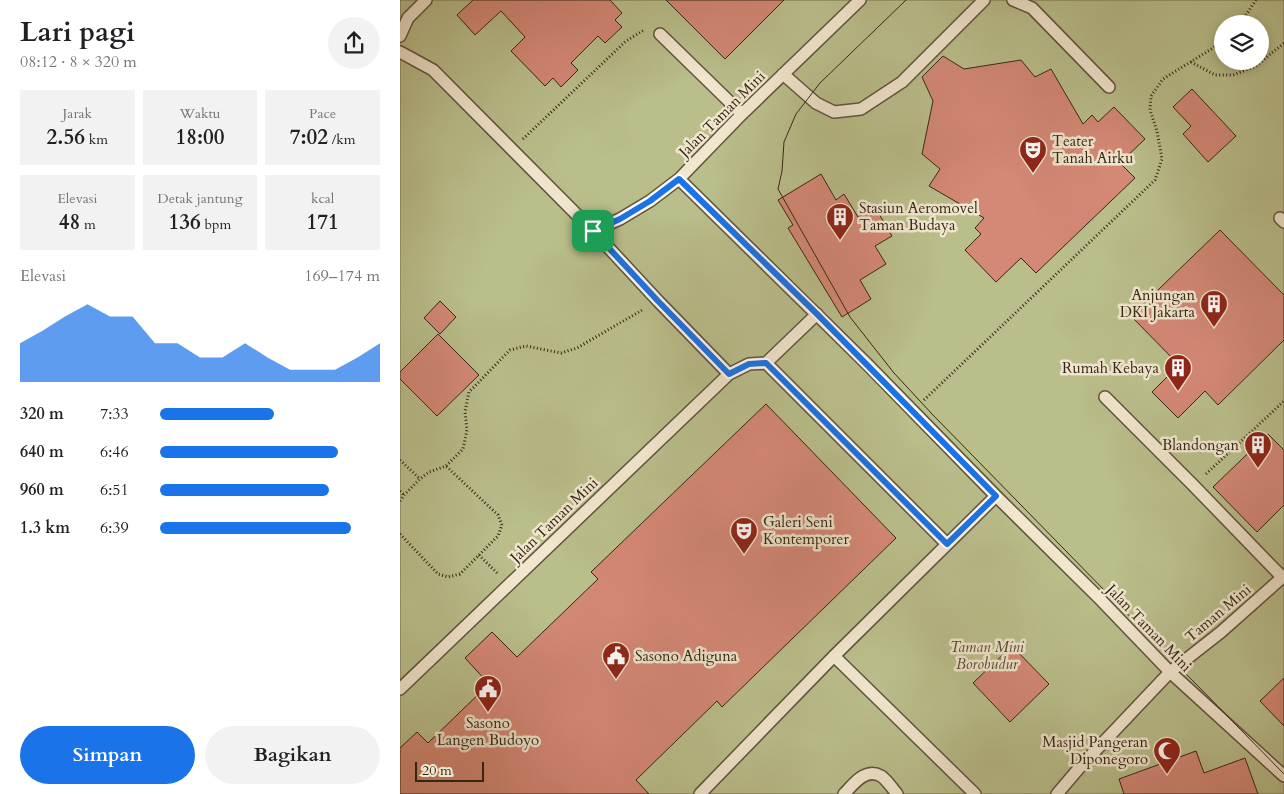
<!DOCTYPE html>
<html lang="id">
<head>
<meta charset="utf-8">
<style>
  :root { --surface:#fff; --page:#f2f2f2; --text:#202124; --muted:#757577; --accent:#1a73e8 }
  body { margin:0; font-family:Cardo,serif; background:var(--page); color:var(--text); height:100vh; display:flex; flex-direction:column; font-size:19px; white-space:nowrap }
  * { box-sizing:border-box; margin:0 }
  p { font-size:16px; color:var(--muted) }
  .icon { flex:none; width:28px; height:28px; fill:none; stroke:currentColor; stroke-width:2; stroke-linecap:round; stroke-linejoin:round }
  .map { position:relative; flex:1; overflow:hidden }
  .side { display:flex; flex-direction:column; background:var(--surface); width:400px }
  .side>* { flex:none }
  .controls { position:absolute; left:814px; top:15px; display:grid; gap:10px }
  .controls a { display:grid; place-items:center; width:55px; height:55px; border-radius:50%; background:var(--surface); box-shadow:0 2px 12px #0003; font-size:25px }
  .scale { position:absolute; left:15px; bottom:12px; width:69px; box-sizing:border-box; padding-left:5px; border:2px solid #352616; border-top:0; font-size:14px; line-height:18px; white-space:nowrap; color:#352616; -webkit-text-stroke:4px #f1e6ce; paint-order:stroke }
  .pin { position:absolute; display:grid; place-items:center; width:42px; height:42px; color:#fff; margin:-21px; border-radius:10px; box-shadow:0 2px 8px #0006 }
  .round { display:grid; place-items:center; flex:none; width:52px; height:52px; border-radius:26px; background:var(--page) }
  .summary { display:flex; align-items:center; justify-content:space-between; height:85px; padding:0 20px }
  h1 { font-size:28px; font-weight:600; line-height:38px }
  .metrics { display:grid; grid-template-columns:repeat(3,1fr); gap:8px; height:85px; padding:5px 20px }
  .metrics div { display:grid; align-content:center; border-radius:0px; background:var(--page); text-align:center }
  .metrics b { font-size:21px; font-weight:600 }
  .metrics small { font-size:14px; font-weight:400 }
  .metrics p { font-size:14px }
  .chart { height:140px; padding:10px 20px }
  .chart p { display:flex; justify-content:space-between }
  .chart svg { width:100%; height:90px; margin-top:5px; fill:var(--accent); opacity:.7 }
  .action { display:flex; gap:10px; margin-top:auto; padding:10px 20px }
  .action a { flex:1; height:58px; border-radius:30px; background:var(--accent); color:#fff; font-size:20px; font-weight:600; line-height:58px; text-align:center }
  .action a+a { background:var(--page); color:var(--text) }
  ul { padding:0 20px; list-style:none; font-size:16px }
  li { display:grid; grid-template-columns:80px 60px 1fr; align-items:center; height:38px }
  li i { height:12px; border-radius:6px; background:var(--accent) }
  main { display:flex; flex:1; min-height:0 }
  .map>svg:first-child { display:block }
  .green { fill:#b9be8b; stroke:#777250; fill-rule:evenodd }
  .building { fill:#d48876; stroke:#352616 }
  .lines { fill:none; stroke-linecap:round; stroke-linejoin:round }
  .service-casing { stroke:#62523e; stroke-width:14 }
  .path { stroke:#352616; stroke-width:3; stroke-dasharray:1 2.5; stroke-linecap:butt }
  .service { stroke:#f1e6ce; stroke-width:11 }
  .tram { stroke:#352616; stroke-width:1 }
  .route-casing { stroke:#fff; stroke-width:10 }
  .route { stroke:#1a73e8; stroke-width:6 }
  .labels { text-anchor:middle; stroke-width:5; stroke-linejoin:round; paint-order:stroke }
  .street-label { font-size:15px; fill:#352616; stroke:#f1e6ce }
  .poi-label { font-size:15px; fill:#352616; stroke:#f1e6ce; text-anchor:start }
  .park-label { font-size:15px; font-style:italic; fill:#564c33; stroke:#f1e6ce }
</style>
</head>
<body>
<main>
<section class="side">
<div class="summary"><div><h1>Lari pagi</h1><p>08:12 · 8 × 320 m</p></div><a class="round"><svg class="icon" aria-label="share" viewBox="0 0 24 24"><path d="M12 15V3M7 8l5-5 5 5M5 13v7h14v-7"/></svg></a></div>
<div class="metrics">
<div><p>Jarak</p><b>2.56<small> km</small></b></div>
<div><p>Waktu</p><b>18:00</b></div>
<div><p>Pace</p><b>7:02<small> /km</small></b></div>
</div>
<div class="metrics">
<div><p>Elevasi</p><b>48<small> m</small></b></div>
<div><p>Detak jantung</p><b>136<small> bpm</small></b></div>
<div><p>kcal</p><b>171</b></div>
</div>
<div class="chart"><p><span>Elevasi</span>169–174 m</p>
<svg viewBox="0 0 160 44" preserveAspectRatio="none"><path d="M0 44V25L10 19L20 12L30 6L40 12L50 12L60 25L70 25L80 32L90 32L100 25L110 32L120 38L130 38L140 38L150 32L160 25V44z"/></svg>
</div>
<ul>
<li><b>320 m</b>7:33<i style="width:52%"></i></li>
<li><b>640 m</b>6:46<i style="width:81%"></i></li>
<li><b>960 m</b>6:51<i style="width:77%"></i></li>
<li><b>1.3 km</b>6:39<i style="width:87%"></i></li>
</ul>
<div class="action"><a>Simpan</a><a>Bagikan</a></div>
</section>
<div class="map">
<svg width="884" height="794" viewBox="0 0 884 794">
  <rect width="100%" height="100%" fill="#e9d8b4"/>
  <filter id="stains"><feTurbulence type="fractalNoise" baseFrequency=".004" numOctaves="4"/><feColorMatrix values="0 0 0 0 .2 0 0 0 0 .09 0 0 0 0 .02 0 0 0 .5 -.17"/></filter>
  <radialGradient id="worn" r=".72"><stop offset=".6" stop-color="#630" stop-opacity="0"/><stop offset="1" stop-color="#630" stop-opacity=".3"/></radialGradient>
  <path class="green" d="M0,0H884V794H0ZM822,24H860V61H822Z"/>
  <path class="building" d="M73,0H210L222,13L215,20L222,27L205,43L198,36L171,63L178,70L161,87L153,78L145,86L111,51L125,37L101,11L75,35L57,15Z
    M266,0H384L325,59Z
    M543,56L564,69L621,60L635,77L651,69L683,124L692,115L698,122L714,107L745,139L720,163L735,178L636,273L621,258L596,282L565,250L581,234L575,228L584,218L529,186L540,169L522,154L533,101L522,77Z
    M792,89L836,136L808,162L783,134L791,126L773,107Z
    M421,174L436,200L444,194L458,217L475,207L492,236L475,246L486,264L460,280L471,299L442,317L388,228L393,225L378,200Z
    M820,230L884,295V340L818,405L805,391L778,418L752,392L779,365L731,316Z
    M40,301L56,317L40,334L24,318Z
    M38,334L79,375L37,416L0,379V372Z
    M366,404L496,538L322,707L317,701L236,780L249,794H0V748L17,732L28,743L89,684L65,658L92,632L117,657L198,579L191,572Z
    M868,434L884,450V505L857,532L813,487Z
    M612,646L649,684L610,722L573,683Z
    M884,678V726L860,701Z
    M796,751L804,773L845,758L858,794H724L719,779Z"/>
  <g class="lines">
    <defs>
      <path id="service" d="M613,0L632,8L709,87
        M260,34L342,114
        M0,36L8,18L26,0
        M0,52L33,70L193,231L220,219L250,201L279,179L342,114L460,0
        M383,74L416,103L434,112L461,109L502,82L584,0
        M279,179L467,364L596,496L698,597L770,672L884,776
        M880,218L884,222
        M193,231L258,301L329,374
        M366,363L547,544
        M705,397L794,486L883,578
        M434,656L575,794
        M0,689L329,374L349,364L366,363L417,314
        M300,794L434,656L596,496
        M444,794C453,785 465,767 481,776C486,779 493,789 497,794
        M657,794L680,767L770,672L821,632L884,576"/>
    </defs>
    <use href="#service" class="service-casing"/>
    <path class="path" d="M840,24L856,0
      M791,62L815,75H833L856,66L884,43
      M123,139L226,41L244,30
      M524,400L755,180L762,159L757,131L750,110L751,96L763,79L813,48L822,40
      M0,460L20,479
      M806,474L884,401
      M0,491L4,495
      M0,501L4,495L20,479L29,472L46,466L63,449L67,430L65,412L69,392L110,350L126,346L161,353L177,348L244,309
      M0,534L38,574L48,577L60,574L98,536L102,525L98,515L46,466
      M79,555L98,574"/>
    <use href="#service" class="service"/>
    <path class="tram" d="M506,0L420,83L396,114L384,142L382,171L378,189L450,317L494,373L532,414L884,774"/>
  </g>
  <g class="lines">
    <defs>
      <path id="route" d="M279,179L417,314L596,496L547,544L366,363L349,364L329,374L258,301L193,231L220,219L250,201Z"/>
    </defs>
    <use href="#route" class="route-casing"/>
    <use href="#route" class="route"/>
  </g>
  <defs>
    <symbol id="theatre-pin" viewBox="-11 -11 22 30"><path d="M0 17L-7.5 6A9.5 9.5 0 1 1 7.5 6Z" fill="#8f2418" stroke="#f1e6ce"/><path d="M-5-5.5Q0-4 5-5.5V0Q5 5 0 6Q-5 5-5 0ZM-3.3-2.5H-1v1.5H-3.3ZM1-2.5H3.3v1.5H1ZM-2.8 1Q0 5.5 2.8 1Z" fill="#fff"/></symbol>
    <symbol id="building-pin" viewBox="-11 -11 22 30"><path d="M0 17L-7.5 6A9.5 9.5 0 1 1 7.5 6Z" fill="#8f2418" stroke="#f1e6ce"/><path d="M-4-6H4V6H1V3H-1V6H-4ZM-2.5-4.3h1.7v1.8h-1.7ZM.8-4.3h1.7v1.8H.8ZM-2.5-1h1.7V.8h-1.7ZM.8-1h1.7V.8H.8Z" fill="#fff"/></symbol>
    <symbol id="civic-pin" viewBox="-11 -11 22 30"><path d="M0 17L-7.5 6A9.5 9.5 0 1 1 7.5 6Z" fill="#8f2418" stroke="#f1e6ce"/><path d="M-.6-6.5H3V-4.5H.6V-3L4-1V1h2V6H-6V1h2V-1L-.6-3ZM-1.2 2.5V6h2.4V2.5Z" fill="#fff"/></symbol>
    <symbol id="mosque-pin" viewBox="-11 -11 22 30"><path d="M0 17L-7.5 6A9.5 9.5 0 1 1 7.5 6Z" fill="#8f2418" stroke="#f1e6ce"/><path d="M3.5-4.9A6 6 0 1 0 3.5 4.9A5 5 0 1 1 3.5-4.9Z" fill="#fff"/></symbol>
  </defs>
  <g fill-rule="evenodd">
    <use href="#theatre-pin" x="617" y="134" width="32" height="43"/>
    <use href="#building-pin" x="424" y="201" width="32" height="43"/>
    <use href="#building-pin" x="798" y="288" width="32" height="43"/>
    <use href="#building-pin" x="762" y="352" width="32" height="43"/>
    <use href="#building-pin" x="842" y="429" width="32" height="43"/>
    <use href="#theatre-pin" x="328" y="515" width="32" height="43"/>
    <use href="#civic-pin" x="200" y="640" width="32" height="43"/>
    <use href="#civic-pin" x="72" y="673" width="32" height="43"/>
    <use href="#mosque-pin" x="751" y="735" width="32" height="43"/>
  </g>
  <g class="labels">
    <g class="street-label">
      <text transform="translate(322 114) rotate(-45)" y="5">Jalan Taman Mini</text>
      <text transform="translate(154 520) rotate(-44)" y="5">Jalan Taman Mini</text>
      <text transform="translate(818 613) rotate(-40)" y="5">Taman Mini</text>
      <text transform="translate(749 628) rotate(46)" y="5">Jalan Taman Mini</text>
    </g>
    <g class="poi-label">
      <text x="652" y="146">Teater<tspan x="652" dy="17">Tanah Airku</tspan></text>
      <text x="459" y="213">Stasiun Aeromovel<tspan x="459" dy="17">Taman Budaya</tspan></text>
      <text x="795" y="300" text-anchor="end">Anjungan<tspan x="795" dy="17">DKI Jakarta</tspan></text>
      <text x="759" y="373" text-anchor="end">Rumah Kebaya</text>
      <text x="839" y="450" text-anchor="end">Blandongan</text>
      <text x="363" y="527">Galeri Seni<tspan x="363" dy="17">Kontemporer</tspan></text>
      <text x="235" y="661">Sasono Adiguna</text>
      <text x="88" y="728" text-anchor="middle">Sasono<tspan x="88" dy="17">Langen Budoyo</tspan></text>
      <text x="748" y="747" text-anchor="end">Masjid Pangeran<tspan x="748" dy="17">Diponegoro</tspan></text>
    </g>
    <g class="park-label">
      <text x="587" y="652">Taman Mini<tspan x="587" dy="17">Borobudur</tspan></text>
    </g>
  </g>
  <rect width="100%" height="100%" filter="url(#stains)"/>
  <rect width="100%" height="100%" fill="url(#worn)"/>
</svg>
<div class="controls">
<a><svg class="icon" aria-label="layers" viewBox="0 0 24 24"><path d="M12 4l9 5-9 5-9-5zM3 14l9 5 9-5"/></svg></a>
</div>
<div class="scale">20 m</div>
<div class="pin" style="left:193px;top:231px;background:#1e9e55"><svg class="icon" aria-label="arrive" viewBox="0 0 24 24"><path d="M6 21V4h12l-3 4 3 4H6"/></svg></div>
</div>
</main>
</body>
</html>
